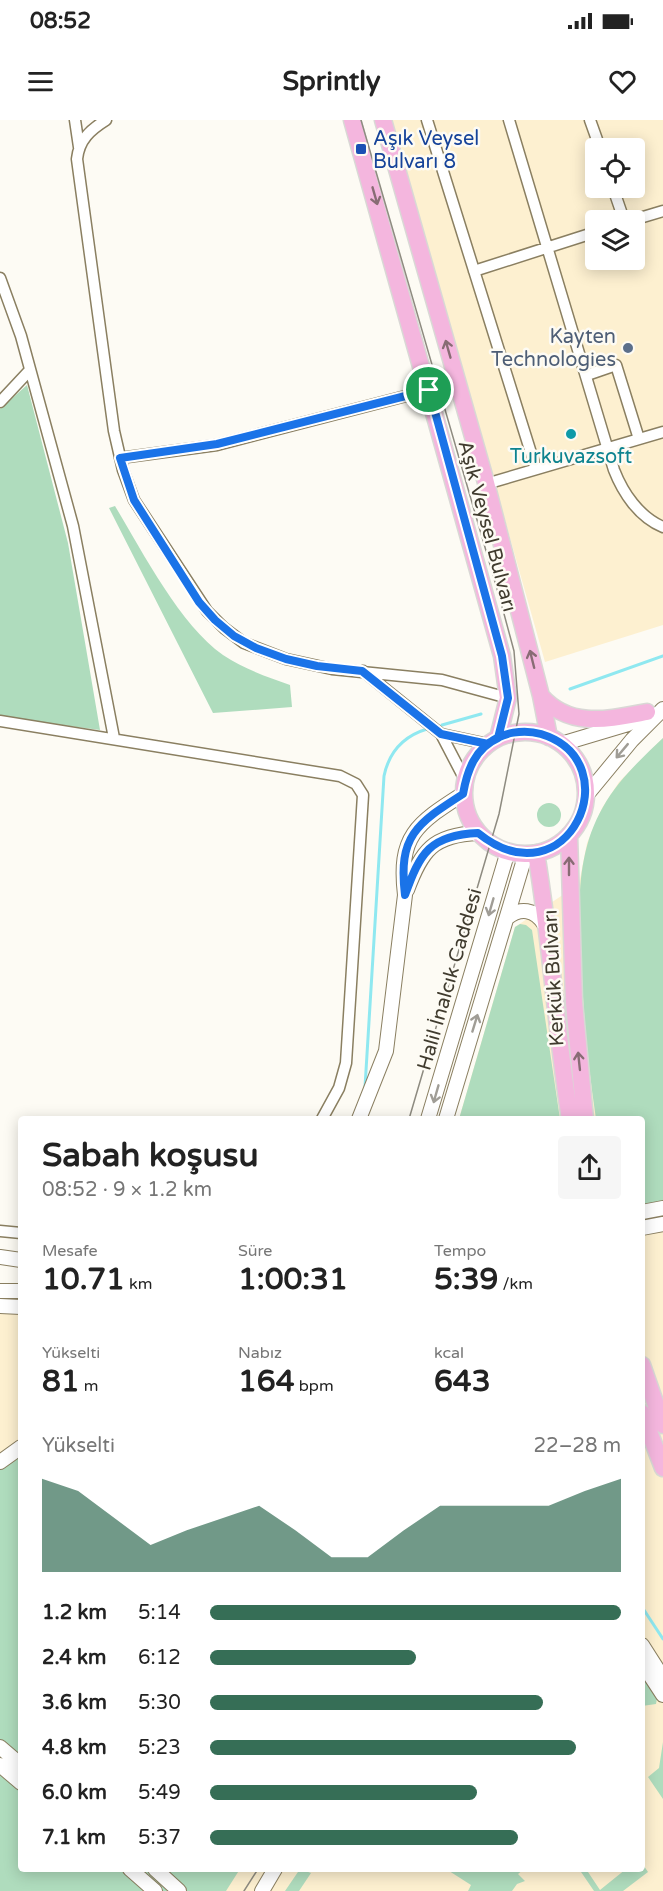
<!DOCTYPE html>
<html lang="tr">
<head>
<meta charset="utf-8">
<style>
  :root { --surface:#fff; --page:#f6f6f6; --text:#222; --muted:#767676; --accent:#366e56 }
  body { margin:0; font-family:"Varela Round",sans-serif; background:var(--page); color:var(--text); height:100vh; display:flex; flex-direction:column; font-size:22px; white-space:nowrap }
  * { box-sizing:border-box; margin:0 }
  p { font-size:20px; color:var(--muted) }
  .icon { flex:none; width:33px; height:33px; fill:none; stroke:currentColor; stroke-width:2; stroke-linecap:round; stroke-linejoin:round }
  .map { position:relative; flex:1; overflow:hidden }
  .side { position:absolute; left:18px; top:996px; width:627px; height:756px; display:flex; flex-direction:column; background:var(--surface); border-radius:6px; box-shadow:0 3px 15px #0003 }
  .side>* { flex:none }
  .controls { position:absolute; left:585px; top:18px; display:grid; gap:12px }
  .controls a { display:grid; place-items:center; width:60px; height:60px; border-radius:6px; background:var(--surface); box-shadow:0 3px 15px #0003; font-size:30px }
  .pin { position:absolute; display:grid; place-items:center; width:51px; height:51px; color:#fff; margin:-26px; border:3px solid #fff; border-radius:50%; box-shadow:0 2px 6px #0007 }
  .round { display:grid; place-items:center; flex:none; width:63px; height:63px; border-radius:6px; background:var(--page) }
  .summary { display:flex; align-items:center; justify-content:space-between; height:102px; padding:0 24px }
  h1 { font-size:33px; font-weight:800; line-height:45px }
  .stats { display:grid; grid-template-columns:repeat(3,1fr); gap:9px; height:102px; padding:6px 24px }
  .stats div { display:grid; align-content:center }
  .stats b { font-size:30px; font-weight:800 }
  .stats small { font-size:16px; font-weight:400 }
  .stats p { font-size:16px }
  .chart { height:168px; padding:12px 24px }
  .chart p { display:flex; justify-content:space-between }
  .chart svg { width:100%; height:108px; margin-top:6px; fill:var(--accent); opacity:.7 }
  ul { padding:0 24px; list-style:none; font-size:20px }
  li { display:grid; grid-template-columns:96px 72px 1fr; align-items:center; height:45px }
  li i { height:15px; border-radius:8px; background:var(--accent) }
  .status { display:flex; justify-content:space-between; align-items:center; height:42px; padding:0 30px; background:var(--surface); direction:ltr }
  .status svg { height:16px; fill:currentColor }
  header { display:flex; justify-content:space-between; align-items:center; height:78px; padding:0 24px; background:var(--surface); font-size:27px; font-weight:800 }
  .map>svg:first-child { display:block }
  .built { fill:#fdf0d0; fill-rule:evenodd }
  .green { fill:#afdcbd }
  .lines { fill:none; stroke-linecap:round; stroke-linejoin:round }
  .stream { stroke:#8fe8f0; stroke-width:3 }
  .minor-casing { stroke:#8a7f61; stroke-width:13 }
  .tertiary-casing { stroke:#8a7f61; stroke-width:16 }
  .primary-casing { stroke:#d9d8d5; stroke-width:19 }
  .minor { stroke:#fff; stroke-width:10 }
  .tertiary { stroke:#fff; stroke-width:14 }
  .primary { stroke:#f4b6de; stroke-width:16 }
  .tram { stroke:#8e8b80; stroke-width:1.5 }
  .oneway { stroke:#886c74 }
  .oneway2 { stroke:#a09d96 }
  .route-casing { stroke:#fff; stroke-width:12 }
  .route { stroke:#1a73e8; stroke-width:8 }
  .transit-dot { fill:#1a4fb4; stroke:#fdfbf4; stroke-width:2 }
  .service-dot { fill:#5c6f8a; stroke:#fdfbf4; stroke-width:2 }
  .culture-dot { fill:#0f9aa8; stroke:#fdfbf4; stroke-width:2 }
  .labels { text-anchor:middle; stroke-width:5; stroke-linejoin:round; paint-order:stroke }
  .transit-label { font-size:20px; fill:#164399; stroke:#fdfbf4; text-anchor:start }
  .service-label { font-size:20px; fill:#4e5e75; stroke:#fdfbf4; text-anchor:end }
  .culture-label { font-size:20px; fill:#0d838f; stroke:#fdfbf4 }
  .street-label { font-size:20px; fill:#403b2e; stroke:#fdfbf4 }
</style>
</head>
<body>
<div class="status"><b>08:52</b><svg viewBox="0 0 49 12"><path d="M0 12V9h3v3zM5 12V6h3v6zM10 12V3h3v9zM15 12V0h3v12zM26 1h20v11H26zM47 4h2v5h-2z"/></svg></div>
<header><svg class="icon" aria-label="menu" viewBox="0 0 24 24"><path d="M4 6h16M4 12h16M4 18h16"/></svg>Sprintly<svg class="icon" aria-label="heart" viewBox="0 0 24 24"><path d="M12 20l-8-8c-3-5 5-10 8-4 3-6 11-1 8 4z"/></svg></header>
<div class="map">
<svg width="663" height="1771" viewBox="0 0 663 1771">
  <rect width="100%" height="100%" fill="#fdfbf4"/>
  <path class="built" d="M392,0H663V505L545,542ZM596,28H634V68H596ZM596,100H634V140H596Z
    M663,618V1771H0V1170L21,1172V1749H642V999H459L515,807L579,764L587,723L602,688L619,662Z"/>
  <path class="green" d="M27,265L68,423L100,610L0,597V289Z
    M115,386C142,431 180,505 223,535C244,549 267,557 290,565L292,587L213,593L109,388Z
    M663,618V1085L642,1089V999H596C589,952 584,905 582,857C579,799 573,739 603,687C618,660 641,639 663,618Z
    M537 695a12 12 0 1 1 24 0a12 12 0 1 1-24 0Z
    M520,804L526,805L532,810L560,999H459L515,807Z
    M21,1328V1749H240L226,1771H0V1343Z
    M642,1550L658,1573L656,1584L642,1586Z
    M663,1622V1679L648,1657L659,1648Z
    M642,1743L648,1752L623,1771H594L579,1749H586L600,1770L626,1749H642Z
    M300,1749L311,1753L299,1771H285Z
    M446,1749H524L518,1754L525,1761L517,1764L512,1771H468L471,1765Z"/>
  <g class="lines">
    <path class="stream" d="M570,569L663,536
      M442,605L481,594
      M365,967L384,656C389,632 404,616 427,609
      M642,1487L663,1519"/>
    <defs>
      <path id="minor" d="M75,0L79,27
        M106,0C90,10 79,20 77,39L114,311L123,350L134,380L207,491L224,508L244,523L286,539L332,549L442,560L508,578
        M427,0L536,349
        M509,0L614,350C623,373 639,397 663,407
        M590,0L600,28
        M613,68L624,100
        M633,100L663,91
        M474,151L596,112
        M0,158L21,216L73,406L114,618
        M587,255L616,245L639,319
        M0,282L30,250
        M120,338L217,325L429,270
        M486,364L663,312
        M363,551L441,614L465,660
        M0,601L340,656L356,664L363,675L346,943L339,968L322,999
        M441,614L488,624
        M0,1111L21,1113"/>
      <path id="tertiary" d="M561,624L628,604L643,594
        M585,677L632,620L663,589
        M407,770C422,730 433,715 478,713
        M507,798C520,787 535,789 544,804
        M359,999L386,931L405,775C398,716 416,704 463,674
        M428,999L508,731
        M446,999L526,733
        M642,1092L663,1088
        M642,1108L663,1104
        M0,1137L21,1140
        M0,1171H21
        M0,1186L21,1187
        M0,1342L21,1327
        M642,1525L663,1558
        M646,1549L663,1575
        M0,1627L21,1645
        M0,1645L21,1663
        M130,1749L155,1771
        M155,1749L179,1771
        M262,1771L275,1749"/>
      <path id="primary" d="M352,0L502,536L508,578L498,618
        M383,0L485,359L541,576L549,617
        M541,576C570,609 609,599 647,592
        M464 673a61 61 0 1 1 122 0a61 61 0 1 1-122 0Z
        M569,715L574,882L585,999
        M536,733C551,821 556,911 570,999
        M642,1245L663,1305
        M642,1293L663,1348"/>
    </defs>
    <use href="#minor" class="minor-casing"/>
    <use href="#tertiary" class="tertiary-casing"/>
    <use href="#primary" class="primary-casing"/>
    <use href="#minor" class="minor"/>
    <use href="#tertiary" class="tertiary"/>
    <use href="#primary" class="primary"/>
    <path class="tram" d="M361,0L500,479L514,531L519,594L499,694L409,999
      M244,1771L258,1749"/>
  </g>
  <defs><path id="oneway-shaft" d="M-6 0H5M1.5-3L5.5 0L1.5 3" fill="none" stroke-width="1.6" stroke-linecap="round" stroke-linejoin="round" transform="scale(1.5)"/></defs>
  <g class="oneway">
    <use href="#oneway-shaft" transform="translate(375 76) rotate(74)"/>
    <use href="#oneway-shaft" transform="translate(448 229) rotate(-106)"/>
    <use href="#oneway-shaft" transform="translate(532 539) rotate(-104)"/>
    <use href="#oneway-shaft" transform="translate(569 746) rotate(-90)"/>
    <use href="#oneway-shaft" transform="translate(579 941) rotate(-96)"/>
  </g>
  <g class="oneway2">
    <use href="#oneway-shaft" transform="translate(622 631) rotate(130)"/>
    <use href="#oneway-shaft" transform="translate(491 787) rotate(106)"/>
    <use href="#oneway-shaft" transform="translate(475 903) rotate(-73)"/>
    <use href="#oneway-shaft" transform="translate(436 974) rotate(106)"/>
  </g>
  <g class="lines">
    <defs>
      <path id="route" d="M429,270L502,536L508,578L498,618C475,628 467,651 463,674C416,704 398,716 405,775C420,733 430,715 478,713C568,785 632,642 541,614C524,609 502,612 488,624L441,614L362,551L317,546L286,539L256,528L234,516L215,500L199,482L134,380L120,338L217,324L429,270"/>
    </defs>
    <use href="#route" class="route-casing"/>
    <use href="#route" class="route"/>
  </g>
  <rect class="transit-dot" x="355" y="23" width="12" height="12" rx="3"/>
  <circle class="service-dot" cx="628" cy="228" r="6"/>
  <circle class="culture-dot" cx="571" cy="314" r="6"/>
  <g class="labels">
    <g class="transit-label">
      <text x="373" y="25">Aşık Veysel<tspan x="373" dy="23">Bulvarı 8</tspan></text>
    </g>
    <g class="service-label">
      <text x="616" y="223">Kayten<tspan x="616" dy="23">Technologies</tspan></text>
    </g>
    <g class="culture-label">
      <text x="571" y="343">Turkuvazsoft</text>
    </g>
    <g class="street-label">
      <text transform="translate(488 406) rotate(75)" y="7">Aşık Veysel Bulvarı</text>
      <text transform="translate(553 858) rotate(-93)" y="7">Kerkük Bulvarı</text>
      <text transform="translate(449 859) rotate(-74)" y="7">Halil İnalcık Caddesi</text>
    </g>
  </g>
</svg>
<div class="controls">
<a><svg class="icon" aria-label="locate" viewBox="0 0 24 24"><circle cx="12" cy="12" r="6"/><path d="M12 2v4M12 18v4M2 12h4M18 12h4"/></svg></a>
<a><svg class="icon" aria-label="layers" viewBox="0 0 24 24"><path d="M12 4l9 5-9 5-9-5zM3 14l9 5 9-5"/></svg></a>
</div>
<div class="pin" style="left:429px;top:270px;background:#1e9e55"><svg class="icon" aria-label="arrive" viewBox="0 0 24 24"><path d="M6 21V4h12l-3 4 3 4H6"/></svg></div>
<section class="side">
<div class="summary"><div><h1>Sabah koşusu</h1><p>08:52 · 9 × 1.2 km</p></div><a class="round"><svg class="icon" aria-label="share" viewBox="0 0 24 24"><path d="M12 15V3M7 8l5-5 5 5M5 13v7h14v-7"/></svg></a></div>
<div class="stats">
<div><p>Mesafe</p><b>10.71<small> km</small></b></div>
<div><p>Süre</p><b>1:00:31</b></div>
<div><p>Tempo</p><b>5:39<small> /km</small></b></div>
</div>
<div class="stats">
<div><p>Yükselti</p><b>81<small> m</small></b></div>
<div><p>Nabız</p><b>164<small> bpm</small></b></div>
<div><p>kcal</p><b>643</b></div>
</div>
<div class="chart"><p><span>Yükselti</span>22–28 m</p>
<svg viewBox="0 0 160 44" preserveAspectRatio="none"><path d="M0 44V6L10 11L20 22L30 33L40 27L50 22L60 17L70 27L80 38L90 38L100 27L110 17L120 17L130 17L140 17L150 11L160 6V44z"/></svg>
</div>
<ul>
<li><b>1.2 km</b>5:14<i style="width:100%"></i></li>
<li><b>2.4 km</b>6:12<i style="width:50%"></i></li>
<li><b>3.6 km</b>5:30<i style="width:81%"></i></li>
<li><b>4.8 km</b>5:23<i style="width:89%"></i></li>
<li><b>6.0 km</b>5:49<i style="width:65%"></i></li>
<li><b>7.1 km</b>5:37<i style="width:75%"></i></li>
</ul>
</section>
</div>
</body>
</html>
